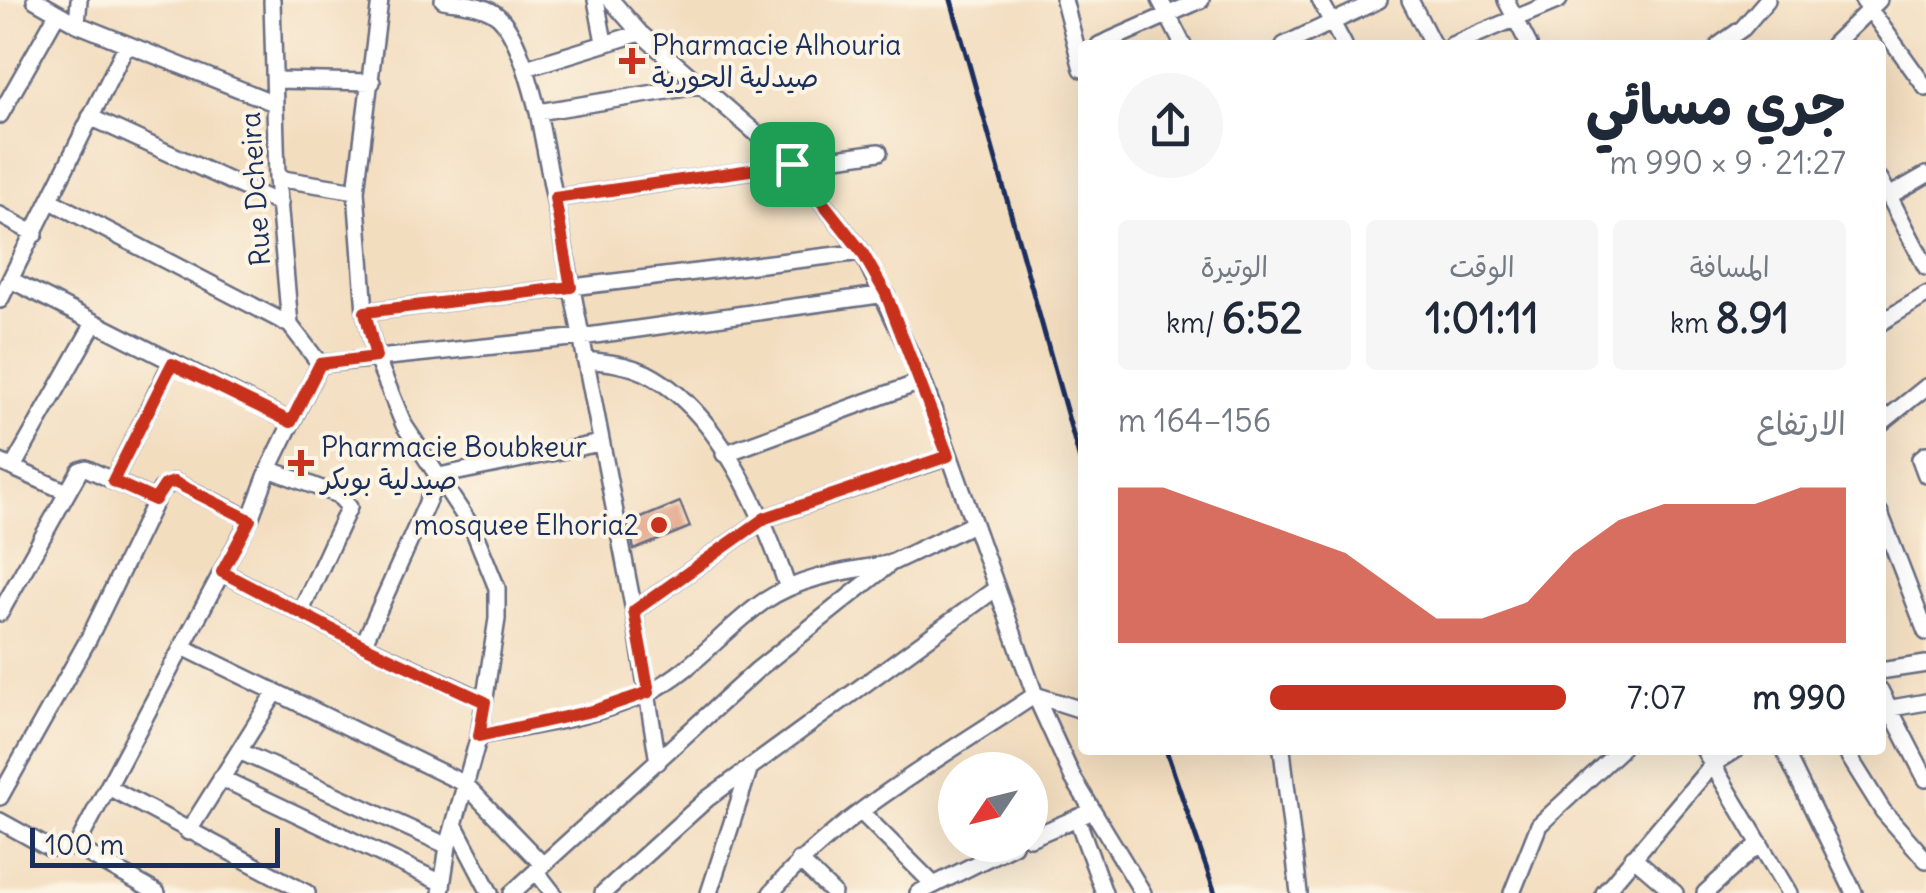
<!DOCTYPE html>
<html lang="ar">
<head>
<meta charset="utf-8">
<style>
  :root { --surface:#fff; --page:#f6f6f7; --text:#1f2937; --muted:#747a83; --accent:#c8321e }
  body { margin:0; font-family:Delius,"Playpen Sans Arabic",sans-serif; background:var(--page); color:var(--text); direction:rtl; height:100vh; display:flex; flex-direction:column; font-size:38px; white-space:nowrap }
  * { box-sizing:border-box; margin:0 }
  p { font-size:32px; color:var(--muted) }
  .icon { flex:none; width:55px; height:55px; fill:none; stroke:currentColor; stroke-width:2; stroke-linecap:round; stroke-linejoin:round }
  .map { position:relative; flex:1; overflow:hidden; direction:ltr }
  .sheet { position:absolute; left:1078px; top:40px; width:808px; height:715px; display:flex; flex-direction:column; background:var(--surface); border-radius:10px; box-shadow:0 10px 40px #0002; direction:rtl }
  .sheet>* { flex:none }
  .needle { width:65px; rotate:235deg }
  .controls { position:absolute; left:938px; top:752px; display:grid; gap:20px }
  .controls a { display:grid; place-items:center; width:110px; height:110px; border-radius:50%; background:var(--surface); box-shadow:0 10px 40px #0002; font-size:50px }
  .scale { position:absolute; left:30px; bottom:25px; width:250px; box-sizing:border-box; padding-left:10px; border:5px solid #1b2f5e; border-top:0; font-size:28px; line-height:35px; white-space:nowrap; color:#1b2f5e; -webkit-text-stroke:8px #fcf5e5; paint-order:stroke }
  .pin { position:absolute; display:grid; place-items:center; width:85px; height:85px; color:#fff; margin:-42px; border-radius:20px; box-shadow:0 5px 15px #0006 }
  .round { display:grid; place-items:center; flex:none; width:105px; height:105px; border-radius:52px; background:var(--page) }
  .summary { display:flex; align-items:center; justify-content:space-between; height:170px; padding:0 40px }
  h1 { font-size:55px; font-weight:700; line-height:75px }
  .figures { display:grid; grid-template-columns:repeat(3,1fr); gap:15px; height:170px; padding:10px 40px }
  .figures div { display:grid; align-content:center; border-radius:10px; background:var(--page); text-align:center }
  .figures b { font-size:42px; font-weight:700 }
  .figures small { font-size:28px; font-weight:400 }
  .figures p { font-size:28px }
  .chart { height:280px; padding:20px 40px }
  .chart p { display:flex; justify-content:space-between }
  .chart svg { width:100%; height:180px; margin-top:10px; fill:var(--accent); opacity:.7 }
  ul { padding:0 40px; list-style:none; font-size:32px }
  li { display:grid; grid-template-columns:160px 120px 1fr; align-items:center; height:75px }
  li i { height:25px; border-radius:12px; background:var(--accent) }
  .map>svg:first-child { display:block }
  .building { fill:#e1a186 }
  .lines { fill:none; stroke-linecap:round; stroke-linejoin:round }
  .street-casing { stroke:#676c80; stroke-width:20 }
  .street { stroke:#fff; stroke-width:15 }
  .rail { stroke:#1b2f5e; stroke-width:5 }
  .route-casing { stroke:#fff; stroke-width:20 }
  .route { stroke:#c8321e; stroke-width:12 }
  .poi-dot { fill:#c8321e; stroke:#fcf5e5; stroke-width:4 }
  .labels { text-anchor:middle; stroke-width:8; stroke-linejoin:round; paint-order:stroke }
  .poi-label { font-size:28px; fill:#1b2f5e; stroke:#fcf5e5; text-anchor:start }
  .street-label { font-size:28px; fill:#1b2f5e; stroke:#fcf5e5 }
</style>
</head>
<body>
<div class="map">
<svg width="1926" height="893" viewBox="0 0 1926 893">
  <rect width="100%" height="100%" fill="#fcf5e5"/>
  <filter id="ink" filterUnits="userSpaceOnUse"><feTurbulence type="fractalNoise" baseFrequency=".01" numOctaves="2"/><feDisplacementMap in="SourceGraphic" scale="20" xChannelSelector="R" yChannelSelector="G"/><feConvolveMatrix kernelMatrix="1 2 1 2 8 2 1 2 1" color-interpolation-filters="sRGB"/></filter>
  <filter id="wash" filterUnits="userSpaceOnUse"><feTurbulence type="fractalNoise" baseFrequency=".0048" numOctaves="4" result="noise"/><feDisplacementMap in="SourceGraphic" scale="40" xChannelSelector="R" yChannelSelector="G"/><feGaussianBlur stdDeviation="2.25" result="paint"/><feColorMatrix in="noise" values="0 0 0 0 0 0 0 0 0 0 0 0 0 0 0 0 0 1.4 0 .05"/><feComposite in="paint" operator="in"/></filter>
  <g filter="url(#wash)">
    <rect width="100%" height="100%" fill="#f3ddbf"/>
    <g id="blocks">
      <path class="building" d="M680,502L690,527L634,550L629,523Z"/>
    </g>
  </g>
  <g filter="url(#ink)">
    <use href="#blocks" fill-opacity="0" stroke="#676c80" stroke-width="2.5"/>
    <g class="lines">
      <defs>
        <path id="street" d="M35,0L77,24L274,103
          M272,0L277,178L290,325L320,364
          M380,0L356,191L365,312L376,357L404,425L473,529L497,588V619L479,736L448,846L441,893
          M443,0C460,3 484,4 498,16C518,34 531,86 538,112L634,611L658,762
          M596,0L604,42
          M611,0L640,33L792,164L862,252L923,381L1035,695L1073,778L1143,893
          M1064,0L1082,69
          M1160,0L1183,45
          M1320,0L1344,45
          M1410,0L1433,45
          M1506,0L1529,45
          M1863,0L1926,88
          M77,24L79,0
          M1099,45L1201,0
          M1284,45L1379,0
          M1452,45L1559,0
          M1719,45L1743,28L1767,0
          M1833,45L1879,0
          M526,68L640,33
          M275,80L372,82
          M538,112L704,85
          M0,115L57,14
          M90,117L280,204
          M277,178L356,191
          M1880,179L1926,267
          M1889,196L1926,175
          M555,198L879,152
          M51,201L290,325
          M0,215L35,234
          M11,280L291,422
          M0,300L127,44
          M365,312L862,252
          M1880,323L1926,295
          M585,360C605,362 627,364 646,373C719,410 763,514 788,588
          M320,364L581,337L886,294
          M1880,424L1926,387
          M724,454L923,381
          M1926,454L1920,459L1926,475
          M0,462L67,492
          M13,467L93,325
          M269,469L338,495L349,507L300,613
          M113,481L171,364
          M1880,513L1926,632
          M222,572L363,645L485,701
          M634,611L765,518L948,457
          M0,613L80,470L86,468L155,500
          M363,645L439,476L600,443
          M185,648L465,784L543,865
          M1880,671L1926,664
          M1880,690L1926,779
          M1881,710L1926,702
          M479,736C535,725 598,717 649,692C694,670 723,630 763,602C799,577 845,571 887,564
          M1282,750L1299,893
          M1704,750L1789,893
          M1784,750L1854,893
          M1845,750L1883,811L1926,860
          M239,751L448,846
          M221,778L442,883
          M110,788L307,893
          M0,797L89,638L161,489L174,482L250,519
          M862,813L932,883
          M1077,818L1104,893
          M0,821L49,848L76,847
          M454,824L490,893
          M188,832L274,695
          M1030,838L1086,814
          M76,847L250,519L269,469L320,364
          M76,847L157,893
          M1633,857L1675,893
          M799,860L833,893
          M536,871L553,893
          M512,893L757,670L891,563L971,525
          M603,893L707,799L994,590
          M709,893L750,767
          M771,893C842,811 945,756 1035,695L1082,710
          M918,893L1014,845
          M1512,893L1539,825L1620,750
          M1604,893L1712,765L1736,750
          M1705,893L1760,843"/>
      </defs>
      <use href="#street" class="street-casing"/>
      <use href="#street" class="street"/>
      <path class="rail" d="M951,0L1082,467
        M1166,750L1215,893"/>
    </g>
  </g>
  <g class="lines" filter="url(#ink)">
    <defs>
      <path id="route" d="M792,164L862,252L886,294L948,456L765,518L634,611L649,692L596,710L479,736L485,702L362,645L222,572L250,520L174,482L165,485L155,500L113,481L172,364L291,422L320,364L376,357L365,312L571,287L555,198Z"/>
    </defs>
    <use href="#route" class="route-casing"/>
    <use href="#route" class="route"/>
  </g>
  <g class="poi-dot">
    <path d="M627 46h10v10h10v10h-10v10h-10v-10h-10v-10h10z"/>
    <path d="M296 448h10v10h10v10h-10v10h-10v-10h-10v-10h10z"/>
    <circle cx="659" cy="525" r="10"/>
  </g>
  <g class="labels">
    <g class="poi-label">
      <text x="652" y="55">Pharmacie Alhouria<tspan x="652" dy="32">صيدلية الحورية</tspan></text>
      <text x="321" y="457">Pharmacie Boubkeur<tspan x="321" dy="32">صيدلية بوبكر</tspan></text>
      <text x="639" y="535" text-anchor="end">mosquee Elhoria2</text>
    </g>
    <g class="street-label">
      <text transform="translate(255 189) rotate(-94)" y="10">Rue Dcheira</text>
    </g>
  </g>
</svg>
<div class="controls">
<a><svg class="needle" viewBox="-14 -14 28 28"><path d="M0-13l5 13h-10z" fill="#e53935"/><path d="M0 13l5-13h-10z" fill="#747a83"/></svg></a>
</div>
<div class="scale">100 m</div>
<div class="pin" style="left:792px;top:164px;background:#1e9e55"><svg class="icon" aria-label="arrive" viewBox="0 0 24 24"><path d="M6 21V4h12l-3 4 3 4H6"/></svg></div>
<section class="sheet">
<div class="summary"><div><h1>جري مسائي</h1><p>21:27 · 9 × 990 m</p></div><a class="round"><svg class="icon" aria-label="share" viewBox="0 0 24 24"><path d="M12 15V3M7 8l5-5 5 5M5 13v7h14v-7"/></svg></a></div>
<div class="figures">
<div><p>المسافة</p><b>8.91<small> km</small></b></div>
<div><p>الوقت</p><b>1:01:11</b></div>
<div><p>الوتيرة</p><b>6:52<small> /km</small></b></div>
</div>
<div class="chart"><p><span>الارتفاع</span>156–164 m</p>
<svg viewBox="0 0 160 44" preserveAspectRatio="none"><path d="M0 44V6L10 6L20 10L30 14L40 18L50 22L60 30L70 38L80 38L90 34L100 22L110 14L120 10L130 10L140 10L150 6L160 6V44z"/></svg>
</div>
<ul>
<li><b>990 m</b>7:07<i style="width:66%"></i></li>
</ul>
</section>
</div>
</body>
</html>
